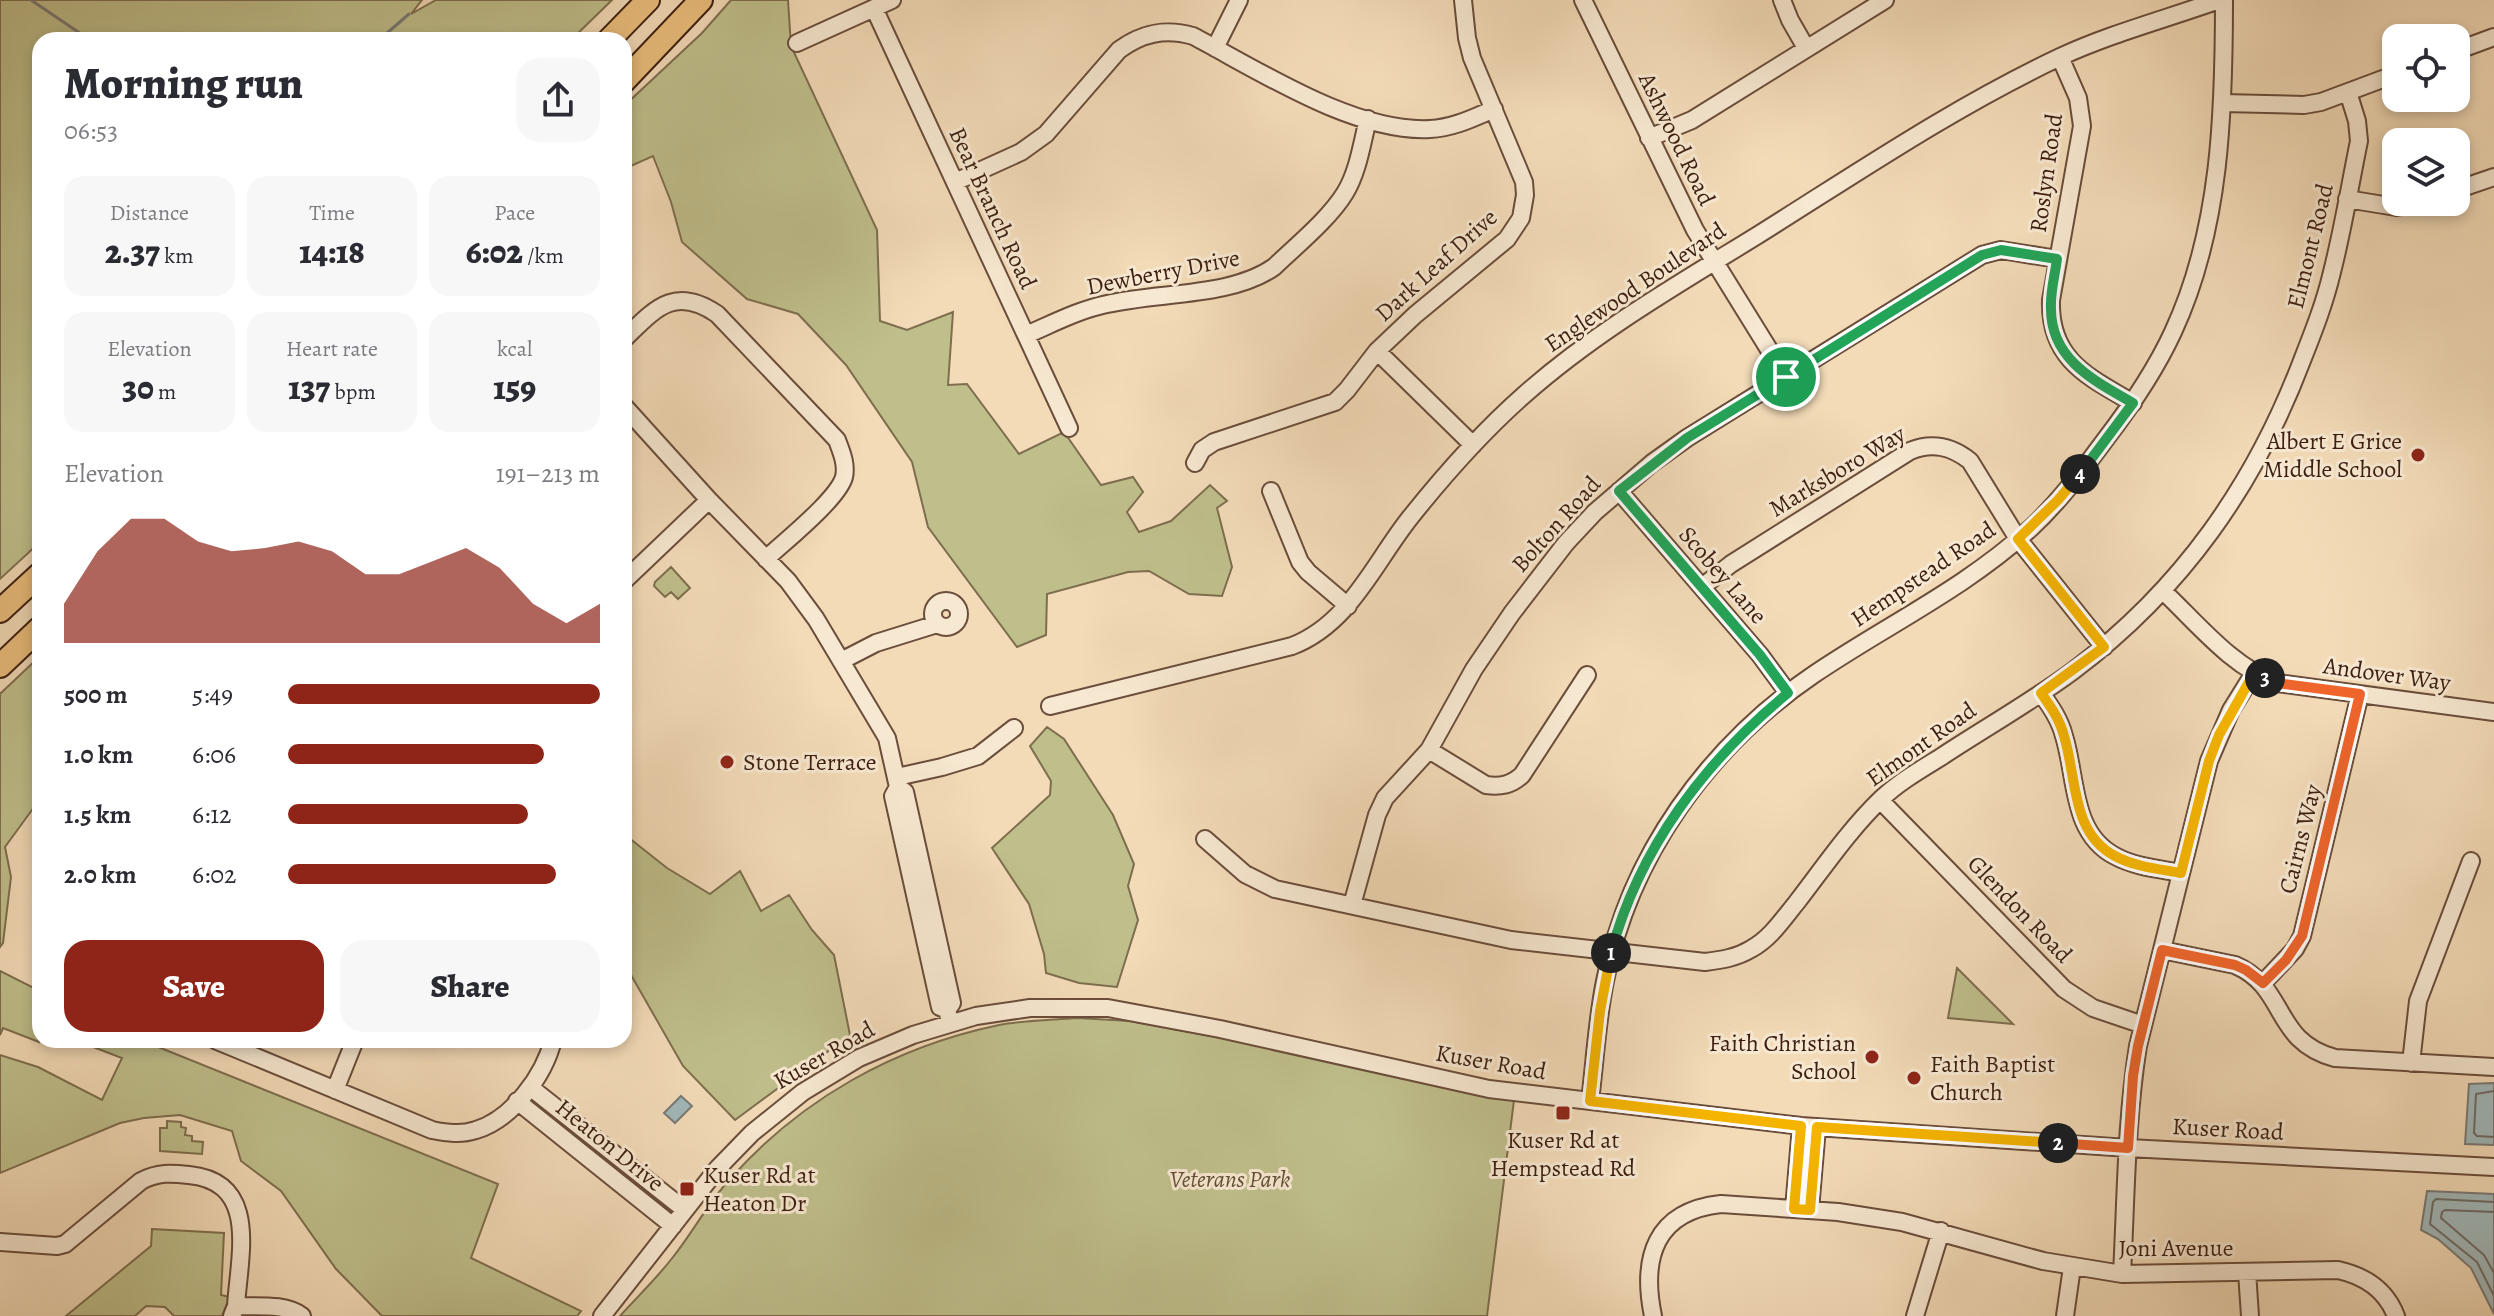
<!DOCTYPE html>
<html lang="en">
<head>
<meta charset="utf-8">
<style>
  :root { --surface:#fff; --page:#f7f7f7; --text:#2b2b33; --muted:#7c7c81; --accent:#8f2418 }
  body { margin:0; font-family:Alegreya,serif; background:var(--page); color:var(--text); height:100vh; display:flex; flex-direction:column; font-size:30px; white-space:nowrap }
  * { box-sizing:border-box; margin:0 }
  p { font-size:26px; color:var(--muted) }
  .icon { flex:none; width:44px; height:44px; fill:none; stroke:currentColor; stroke-width:2; stroke-linecap:round; stroke-linejoin:round }
  .map { position:relative; flex:1; overflow:hidden }
  .panel { position:absolute; left:32px; top:32px; width:600px; height:1016px; display:flex; flex-direction:column; background:var(--surface); border-radius:24px; box-shadow:0 4px 12px #0003 }
  .panel>* { flex:none }
  .tools { position:absolute; left:2382px; top:24px; display:grid; gap:16px }
  .tools a { display:grid; place-items:center; width:88px; height:88px; border-radius:16px; background:var(--surface); box-shadow:0 4px 12px #0003; font-size:40px }
  .pin { position:absolute; display:grid; place-items:center; width:68px; height:68px; color:#fff; margin:-34px; border:4px solid #fff; border-radius:50%; box-shadow:0 2px 8px #0007 }
  .km { position:absolute; width:40px; height:40px; margin:-20px; border-radius:50%; background:#222; color:#fff; font-size:22px; line-height:40px; text-align:center }
  .round { display:grid; place-items:center; flex:none; width:84px; height:84px; border-radius:24px; background:var(--page) }
  .overview { display:flex; align-items:center; justify-content:space-between; height:136px; padding:0 32px }
  h1 { font-size:44px; font-weight:800; line-height:60px }
  .stats { display:grid; grid-template-columns:repeat(3,1fr); gap:12px; height:136px; padding:8px 32px }
  .stats div { display:grid; align-content:center; border-radius:20px; background:var(--page); text-align:center }
  .stats b { font-size:34px; font-weight:800 }
  .stats small { font-size:22px; font-weight:400 }
  .stats p { font-size:22px }
  .chart { height:224px; padding:16px 32px }
  .chart p { display:flex; justify-content:space-between }
  .chart svg { width:100%; height:144px; margin-top:8px; fill:var(--accent); opacity:.7 }
  .primary-button { display:flex; gap:16px; margin-top:auto; padding:16px 32px }
  .primary-button a { flex:1; height:92px; border-radius:24px; background:var(--accent); color:#fff; font-size:32px; font-weight:800; line-height:92px; text-align:center }
  .primary-button a+a { background:var(--page); color:var(--text) }
  ul { padding:0 32px; list-style:none; font-size:26px }
  li { display:grid; grid-template-columns:128px 96px 1fr; align-items:center; height:60px }
  li i { height:20px; border-radius:10px; background:var(--accent) }
  .map>svg:first-child { display:block }
  .green { fill:#bfbf8c; stroke:#7e6e4e; stroke-width:2 }
  .water { fill:#a1b8ba; stroke:#797a76; stroke-width:2 }
  .lines { fill:none; stroke-linecap:round; stroke-linejoin:round }
  .shore { stroke:#6e6b66; stroke-width:2 }
  .stream { stroke:#797a76; stroke-width:3 }
  .minor-casing { stroke:#6a4d3b; stroke-width:20 }
  .highway-casing { stroke:#3c1e11; stroke-width:26 }
  .minor { stroke:#f7e8d1; stroke-width:16 }
  .highway { stroke:#eabe7c; stroke-width:22 }
  .split-1-casing { stroke:#fff; stroke-width:16 }
  .split-2-casing { stroke:#fff; stroke-width:16 }
  .split-3-casing { stroke:#fff; stroke-width:16 }
  .split-4-casing { stroke:#fff; stroke-width:16 }
  .split-5-casing { stroke:#fff; stroke-width:16 }
  .split-1 { stroke:#22a559; stroke-width:10 }
  .split-2 { stroke:#f5b400; stroke-width:10 }
  .split-3 { stroke:#f0652b; stroke-width:10 }
  .split-4 { stroke:#f5b400; stroke-width:10 }
  .split-5 { stroke:#22a559; stroke-width:10 }
  .poi-dot { fill:#8f2418; stroke:#f7e8d1; stroke-width:3 }
  .labels { text-anchor:middle; stroke-width:6; stroke-linejoin:round; paint-order:stroke }
  .street-label { font-size:24px; fill:#3c1e11; stroke:#f7e8d1 }
  .poi-label { font-size:24px; fill:#3c1e11; stroke:#f7e8d1; text-anchor:start }
  .park-label { font-size:24px; font-style:italic; fill:#634e36; stroke:#f7e8d1 }
</style>
</head>
<body>
<div class="map">
<svg width="2494" height="1316" viewBox="0 0 2494 1316">
  <rect width="100%" height="100%" fill="#f3dbb8"/>
  <filter id="stains"><feTurbulence type="fractalNoise" baseFrequency=".0025" numOctaves="4"/><feColorMatrix values="0 0 0 0 .2 0 0 0 0 .09 0 0 0 0 .02 0 0 0 .5 -.17"/></filter>
  <radialGradient id="worn" r=".72"><stop offset=".6" stop-color="#630" stop-opacity="0"/><stop offset="1" stop-color="#630" stop-opacity=".3"/></radialGradient>
  <path class="green" d="M0,0H422L411,14L436,0H612L571,40H40V542L0,579Z
    M731,0H788L791,46L877,230L880,321L907,330L953,312L948,385L967,384L1019,454L1064,432L1101,485L1133,477L1143,492L1127,512L1139,532L1171,521L1210,485L1227,501L1217,508L1232,567L1222,596L1189,594L1149,571L1128,572L1047,594L1046,635L1017,647L928,527L912,462L846,365L798,314L747,299L682,242L671,202L653,156L624,169V106L702,33Z
    M671,567L690,588L678,599L671,592L665,597L654,586L655,582Z
    M40,656V799L5,847L11,877L3,943L0,947V694Z
    M1047,727L1064,739L1113,815L1134,864L1128,886L1138,920L1117,987L1079,983L1046,973L1044,954L1029,904L992,848L1050,795L1051,781L1030,746Z
    M624,834L667,868L710,894L740,871L761,911L789,895L812,930L834,955L850,1035L735,1120L683,1066L631,975L624,970Z
    M1957,968L2013,1024L1948,1018Z
    M0,971L40,991L39,1042L3,1028L0,1035Z
    M1077,1018L1130,1021L1515,1092L1487,1316H620C638,1296 657,1278 673,1257C693,1232 708,1203 730,1179C801,1099 894,1047 999,1025C1024,1020 1052,1020 1077,1018Z
    M75,1040H141L498,1184L471,1258L581,1311L577,1316H382L336,1269L281,1191L241,1161L232,1131L180,1115L144,1118L120,1123L0,1173V1055L38,1067L102,1100L122,1058Z
    M167,1121L181,1122V1127L186,1128L185,1135L192,1136V1141L203,1142L202,1154L160,1151V1128H167Z
    M152,1229L224,1233L221,1295L230,1297L222,1316H174L165,1307L146,1306L135,1316H66L151,1246Z"/>
  <path class="water" d="M2494,1083V1145L2465,1144L2469,1084Z
    M681,1096L692,1106L675,1123L664,1113Z
    M2427,1191L2494,1194V1314L2471,1268L2438,1239L2421,1230Z"/>
  <g class="lines">
    <path class="shore" d="M2494,1091L2476,1094L2474,1133L2477,1136L2494,1137
      M2494,1202L2436,1199L2433,1202L2430,1224L2477,1262L2494,1296
      M2494,1212L2445,1210L2442,1212L2441,1218L2484,1255L2494,1273"/>
    <path class="stream" d="M31,0L90,40
      M379,40L409,14"/>
    <defs>
      <path id="minor" d="M1583,0L1695,230L1786,377
        M1782,0L1790,20L1806,48
        M874,8L1069,428
        M797,43L892,0
        M1215,48L1239,0
        M2456,51L2494,37
        M2060,57L2078,98L2082,126L2051,300C2049,360 2089,377 2133,403
        M2223,103L2304,105L2321,102L2396,74
        M1649,138L1692,120L1885,0
        M955,182L1021,152L1046,134L1119,50C1142,33 1165,28 1193,36C1258,70 1354,133 1430,129C1453,128 1473,118 1494,109
        M2456,190L2494,177
        M2347,199L2396,207L2420,202
        M1026,335C1052,324 1078,310 1107,304C1158,292 1232,297 1274,267C1297,245 1329,219 1345,193C1358,172 1362,143 1368,119
        M624,339C655,309 674,285 717,314L837,440C841,451 847,464 844,477C838,499 785,541 766,559
        M1377,351L1473,445
        M624,406L709,500L788,581L816,619L887,738L898,787L893,796L940,1007L947,1010
        M1195,463L1202,450L1214,442L1335,402L1347,390L1377,351L1415,315L1507,239L1521,218L1525,195L1524,182L1472,58L1467,38L1463,0
        M1271,491L1300,562L1308,572L1348,606
        M1619,491L1760,655L1788,693
        M624,581L709,500
        M1702,587L1731,564L1910,451C1932,442 1951,446 1970,461L2018,539L2104,647
        M2163,591C2197,623 2233,668 2277,683L2494,712
        M933 614a13 13 0 1 1 26 0a13 13 0 1 1-26 0Z
        M841,661L876,643L937,624
        M2041,693C2051,707 2060,720 2064,736C2077,778 2071,833 2115,856C2135,867 2160,869 2181,873
        M1050,706L1292,646C1349,624 1373,565 1409,519C1444,475 1481,433 1524,395C1595,332 1677,285 1758,235C1857,173 1954,107 2060,57C2112,33 2166,19 2219,0
        M1429,750L1486,785C1501,787 1511,785 1522,775L1587,675
        M897,777L942,767L978,756L1014,728
        M898,787L905,792L952,1003L947,1010L949,1018
        M1880,800L2064,989L2093,1008L2143,1025
        M1205,839L1245,874L1275,889L1511,940L1705,962C1721,960 1736,958 1751,949C1771,938 1783,919 1797,902C1824,867 1849,830 1881,799C1899,782 1920,770 1941,757C1985,728 2031,702 2073,671C2182,589 2255,485 2303,358C2314,330 2325,302 2332,272C2343,229 2350,185 2359,141L2357,121L2348,92
        M1352,905L1377,815L1385,798L1429,750L1474,669L1512,613L1566,543L1595,512L1652,463L1687,438L1982,255L2001,250L2057,259
        M2162,950L2235,965C2288,988 2272,1041 2335,1058L2494,1067
        M2263,983L2295,949L2302,936L2360,694
        M215,1040L432,1130C447,1133 461,1135 476,1130C512,1119 544,1076 553,1040
        M2411,1063L2418,1001L2471,861
        M530,1087L685,1210
        M335,1090L355,1040
        M517,1101L673,1226
        M1590,1101C1595,1061 1597,1020 1605,981C1629,856 1709,746 1813,675C1885,626 1966,588 2031,528C2059,502 2082,471 2105,440C2131,406 2155,371 2173,332C2221,229 2224,111 2224,0
        M1794,1209L1801,1126
        M1810,1210L1817,1127
        M0,1242L57,1246L65,1244L141,1181C158,1172 171,1173 189,1175C260,1182 239,1256 236,1306L232,1316
        M2247,1272L2250,1316
        M2122,1274C2126,1198 2126,1121 2138,1046L2209,761L2231,710L2254,673
        M236,1306C256,1307 285,1303 302,1316
        M602,1316L718,1168L752,1133L803,1092L859,1058L913,1035L976,1016L1030,1008H1108L1220,1029L1489,1089L1801,1126L2128,1148L2494,1167
        M1653,1316C1641,1258 1655,1211 1721,1204L1838,1212L1902,1222L2043,1261L2122,1274L2338,1270C2365,1276 2386,1290 2396,1316
        M1915,1316L1941,1231
        M2065,1316L2072,1267"/>
      <path id="highway" d="M609,40L648,0
        M624,81L701,0
        M0,611L40,574
        M0,666L40,628"/>
    </defs>
    <use href="#minor" class="minor-casing"/>
    <use href="#highway" class="highway-casing"/>
    <use href="#minor" class="minor"/>
    <use href="#highway" class="highway"/>
  </g>
  <g class="lines">
    <defs>
      <path id="split-1" d="M1611,953C1639,848 1705,761 1788,693L1760,655L1619,491L1687,438L1786,377"/>
      <path id="split-2" d="M1611,953L1600,1011L1590,1101L1801,1126L1794,1209L1810,1210L1817,1127L2058,1143"/>
      <path id="split-3" d="M2058,1143L2128,1148L2133,1076L2138,1046L2162,950L2235,965L2246,970L2263,983L2286,960L2302,936L2360,694L2277,683L2265,678"/>
      <path id="split-4" d="M2080,474L2058,500L2018,539L2104,647L2041,693C2051,707 2060,720 2064,736C2077,778 2071,833 2115,856C2135,867 2160,869 2181,873L2209,761L2219,735L2254,673L2265,678"/>
      <path id="split-5" d="M1786,377L1982,255L2001,250L2057,259C2055,275 2050,292 2051,309C2051,360 2095,381 2133,403L2080,474"/>
    </defs>
    <use href="#split-1" class="split-1-casing"/>
    <use href="#split-2" class="split-2-casing"/>
    <use href="#split-3" class="split-3-casing"/>
    <use href="#split-4" class="split-4-casing"/>
    <use href="#split-5" class="split-5-casing"/>
    <use href="#split-1" class="split-1"/>
    <use href="#split-2" class="split-2"/>
    <use href="#split-3" class="split-3"/>
    <use href="#split-4" class="split-4"/>
    <use href="#split-5" class="split-5"/>
  </g>
  <g class="poi-dot">
    <circle cx="2418" cy="455" r="8"/>
    <circle cx="727" cy="762" r="8"/>
    <circle cx="1872" cy="1057" r="8"/>
    <circle cx="1914" cy="1078" r="8"/>
    <rect x="1555" y="1105" width="16" height="16" rx="4"/>
    <rect x="679" y="1181" width="16" height="16" rx="4"/>
  </g>
  <g class="labels">
    <g class="street-label">
      <text transform="translate(1677 139) rotate(64)" y="8">Ashwood Road</text>
      <text transform="translate(2046 173) rotate(-82)" y="8">Roslyn Road</text>
      <text transform="translate(993 208) rotate(65)" y="8">Bear Branch Road</text>
      <text transform="translate(2310 246) rotate(-76)" y="8">Elmont Road</text>
      <text transform="translate(1436 265) rotate(-42)" y="8">Dark Leaf Drive</text>
      <text transform="translate(1163 272) rotate(-11)" y="8">Dewberry Drive</text>
      <text transform="translate(1635 287) rotate(-34)" y="8">Englewood Boulevard</text>
      <text transform="translate(1837 471) rotate(-31)" y="8">Marksboro Way</text>
      <text transform="translate(1556 524) rotate(-48)" y="8">Bolton Road</text>
      <text transform="translate(1923 574) rotate(-34)" y="8">Hempstead Road</text>
      <text transform="translate(1723 575) rotate(49)" y="8">Scobey Lane</text>
      <text transform="translate(2387 674) rotate(8)" y="8">Andover Way</text>
      <text transform="translate(1921 744) rotate(-35)" y="8">Elmont Road</text>
      <text transform="translate(2300 839) rotate(-76)" y="8">Cairns Way</text>
      <text transform="translate(2020 909) rotate(46)" y="8">Glendon Road</text>
      <text transform="translate(824 1055) rotate(-30)" y="8">Kuser Road</text>
      <text transform="translate(1491 1062) rotate(10)" y="8">Kuser Road</text>
      <text transform="translate(2228 1129) rotate(3)" y="8">Kuser Road</text>
      <text transform="translate(610 1145) rotate(39)" y="8">Heaton Drive</text>
      <text x="2176" y="1256">Joni Avenue</text>
    </g>
    <g class="poi-label">
      <text x="2402" y="449" text-anchor="end">Albert E Grice<tspan x="2402" dy="28">Middle School</tspan></text>
      <text x="743" y="770">Stone Terrace</text>
      <text x="1856" y="1051" text-anchor="end">Faith Christian<tspan x="1856" dy="28">School</tspan></text>
      <text x="1930" y="1072">Faith Baptist<tspan x="1930" dy="28">Church</tspan></text>
      <text x="1563" y="1148" text-anchor="middle">Kuser Rd at<tspan x="1563" dy="28">Hempstead Rd</tspan></text>
      <text x="703" y="1183">Kuser Rd at<tspan x="703" dy="28">Heaton Dr</tspan></text>
    </g>
    <g class="park-label">
      <text x="1230" y="1187">Veterans Park</text>
    </g>
  </g>
  <rect width="100%" height="100%" filter="url(#stains)"/>
  <rect width="100%" height="100%" fill="url(#worn)"/>
</svg>
<div class="tools">
<a><svg class="icon" aria-label="locate" viewBox="0 0 24 24"><circle cx="12" cy="12" r="6"/><path d="M12 2v4M12 18v4M2 12h4M18 12h4"/></svg></a>
<a><svg class="icon" aria-label="layers" viewBox="0 0 24 24"><path d="M12 4l9 5-9 5-9-5zM3 14l9 5 9-5"/></svg></a>
</div>
<div class="pin" style="left:1786px;top:377px;background:#1e9e55"><svg class="icon" aria-label="arrive" viewBox="0 0 24 24"><path d="M6 21V4h12l-3 4 3 4H6"/></svg></div>
<b class="km" style="left:1611px;top:953px">1</b>
<b class="km" style="left:2058px;top:1143px">2</b>
<b class="km" style="left:2265px;top:678px">3</b>
<b class="km" style="left:2080px;top:474px">4</b>
<section class="panel">
<div class="overview"><div><h1>Morning run</h1><p>06:53</p></div><a class="round"><svg class="icon" aria-label="share" viewBox="0 0 24 24"><path d="M12 15V3M7 8l5-5 5 5M5 13v7h14v-7"/></svg></a></div>
<div class="stats">
<div><p>Distance</p><b>2.37<small> km</small></b></div>
<div><p>Time</p><b>14:18</b></div>
<div><p>Pace</p><b>6:02<small> /km</small></b></div>
</div>
<div class="stats">
<div><p>Elevation</p><b>30<small> m</small></b></div>
<div><p>Heart rate</p><b>137<small> bpm</small></b></div>
<div><p>kcal</p><b>159</b></div>
</div>
<div class="chart"><p><span>Elevation</span>191–213 m</p>
<svg viewBox="0 0 160 44" preserveAspectRatio="none"><path d="M0 44V32L10 16L20 6L30 6L40 13L50 16L60 15L70 13L80 16L90 23L100 23L110 19L120 15L130 21L140 32L150 38L160 32V44z"/></svg>
</div>
<ul>
<li><b>500 m</b>5:49<i style="width:100%"></i></li>
<li><b>1.0 km</b>6:06<i style="width:82%"></i></li>
<li><b>1.5 km</b>6:12<i style="width:77%"></i></li>
<li><b>2.0 km</b>6:02<i style="width:86%"></i></li>
</ul>
<div class="primary-button"><a>Save</a><a>Share</a></div>
</section>
</div>
</body>
</html>
